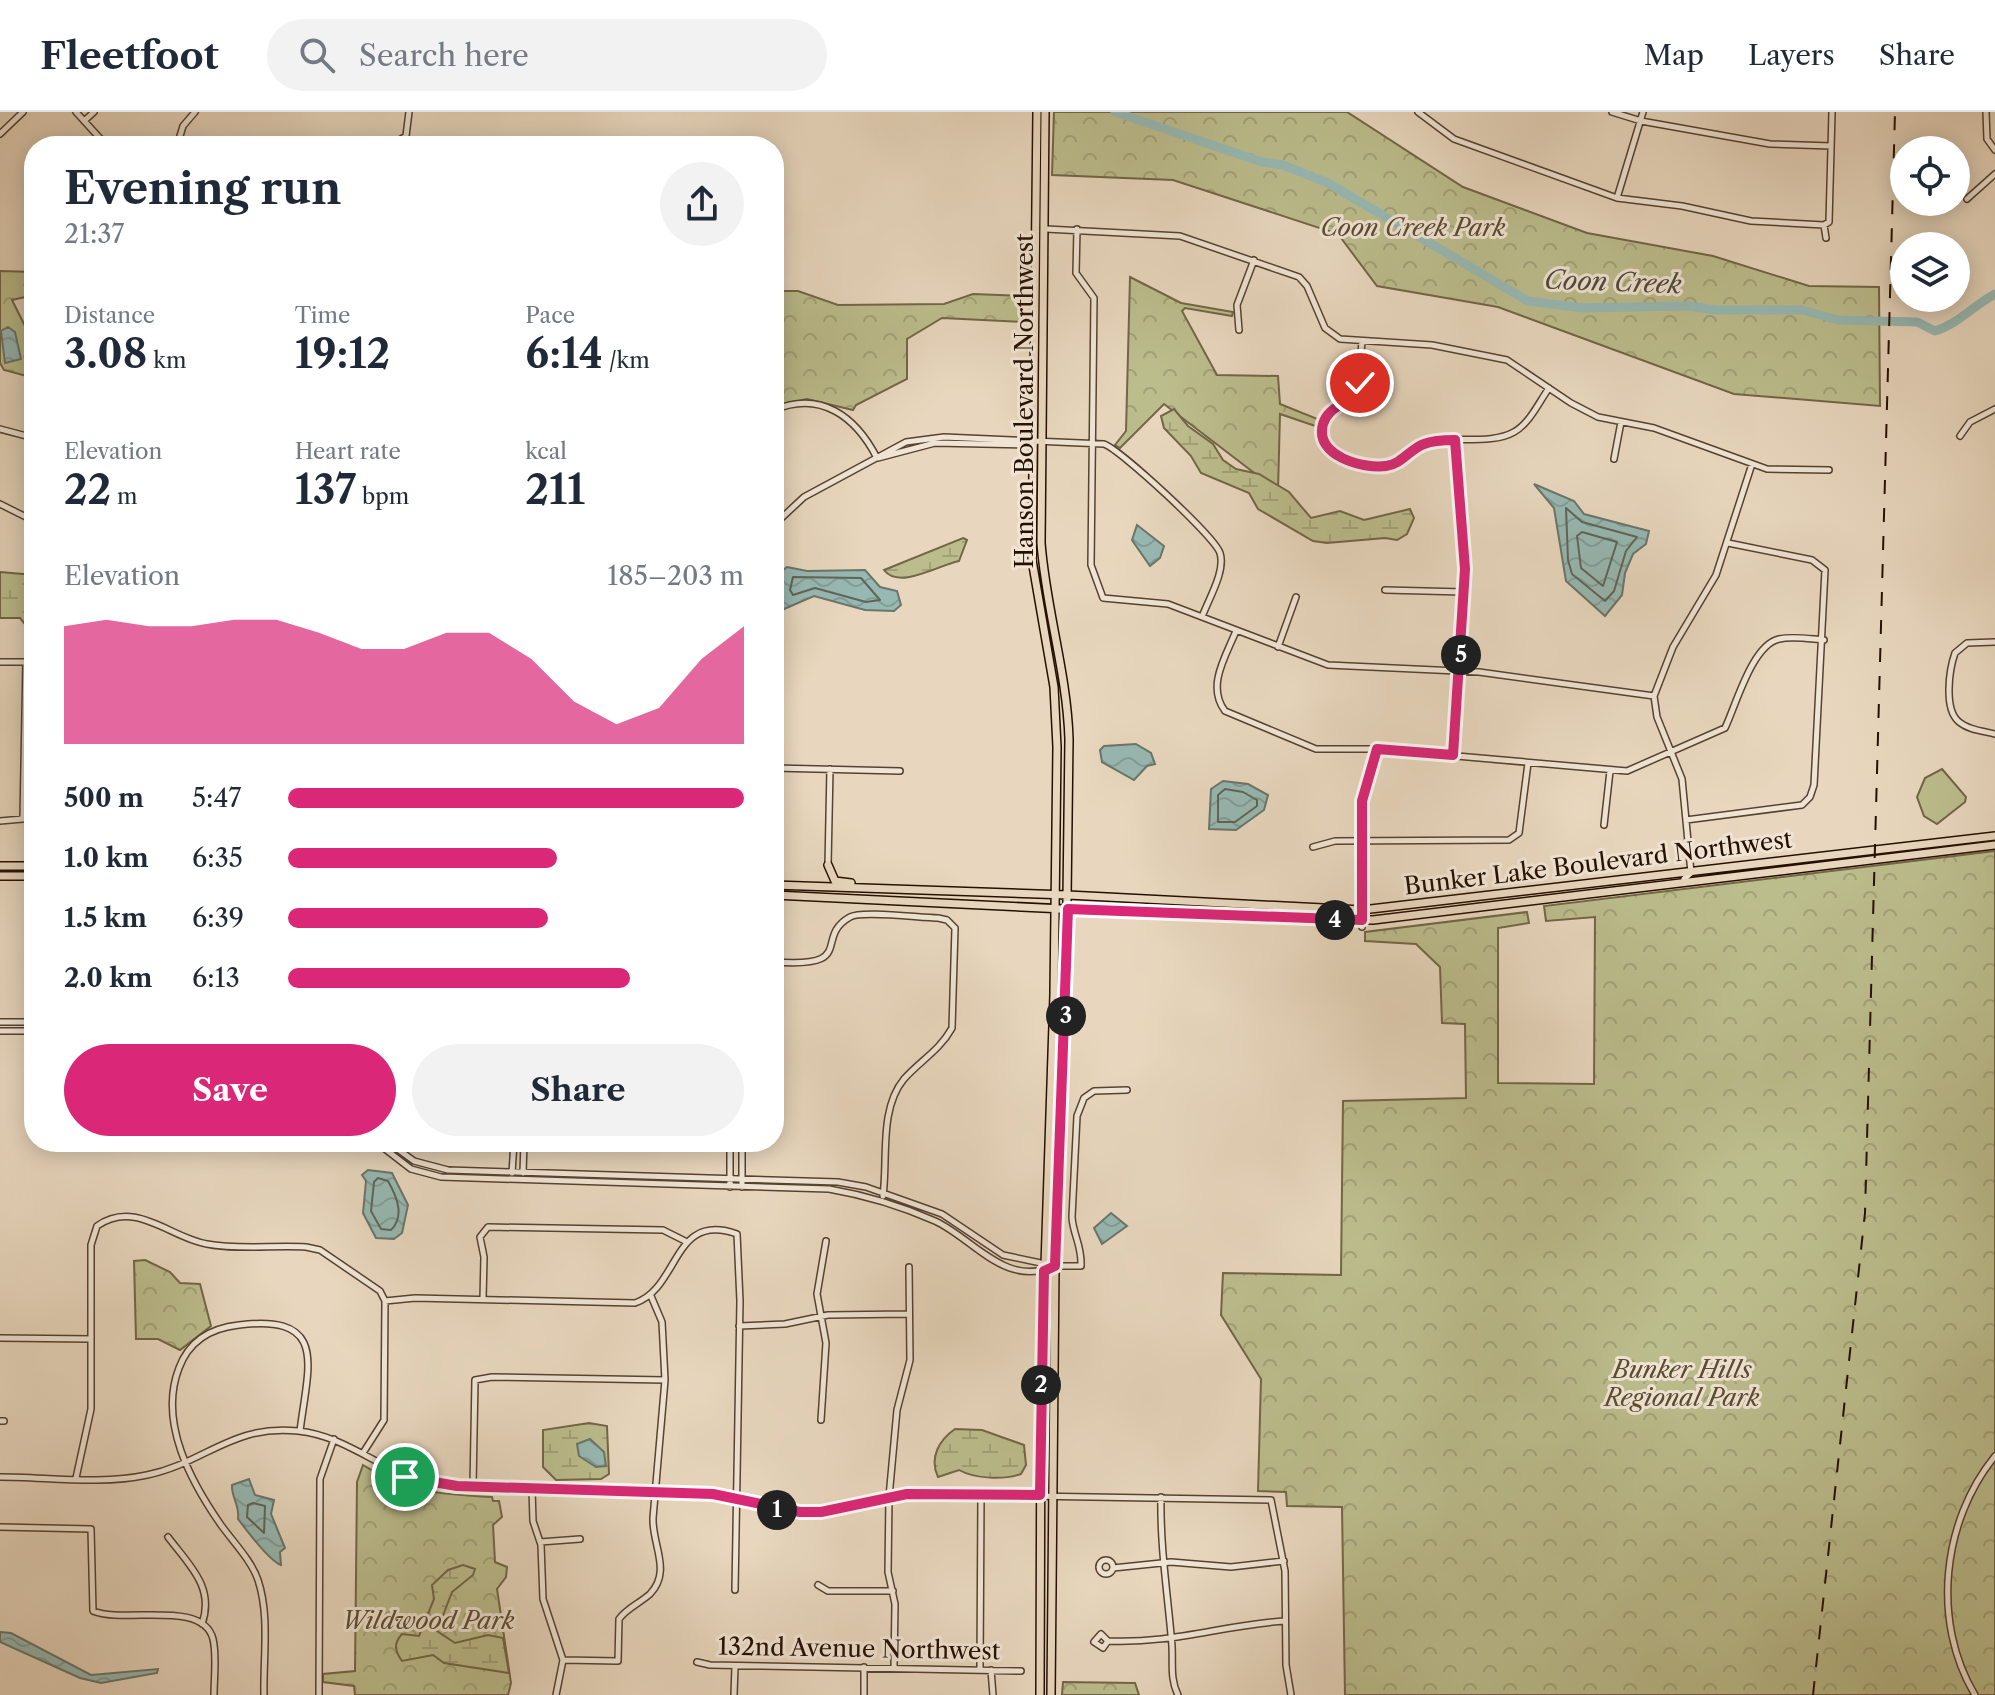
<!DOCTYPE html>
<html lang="en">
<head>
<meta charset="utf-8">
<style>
  :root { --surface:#fff; --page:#f2f2f3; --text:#1f2937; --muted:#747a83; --line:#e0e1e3; --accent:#db2777 }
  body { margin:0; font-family:"Libre Caslon Text",serif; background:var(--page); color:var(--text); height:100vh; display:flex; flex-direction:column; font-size:30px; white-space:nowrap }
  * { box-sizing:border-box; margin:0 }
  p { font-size:26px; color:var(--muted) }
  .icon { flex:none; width:44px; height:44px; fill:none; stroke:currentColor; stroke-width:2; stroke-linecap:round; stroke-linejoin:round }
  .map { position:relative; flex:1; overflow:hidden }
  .side { position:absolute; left:24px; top:24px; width:760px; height:1016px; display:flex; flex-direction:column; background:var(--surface); border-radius:32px; box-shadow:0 4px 20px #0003 }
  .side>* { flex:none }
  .tools { position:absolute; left:1890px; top:24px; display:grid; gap:16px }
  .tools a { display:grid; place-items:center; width:80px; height:80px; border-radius:50%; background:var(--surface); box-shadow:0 4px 20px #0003; font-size:40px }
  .pin { position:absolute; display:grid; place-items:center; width:68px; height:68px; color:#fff; margin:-34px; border:4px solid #fff; border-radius:50%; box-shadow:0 2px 8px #0007 }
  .km { position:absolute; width:40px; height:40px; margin:-20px; border-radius:50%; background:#222; color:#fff; font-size:22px; line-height:40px; text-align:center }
  .round { display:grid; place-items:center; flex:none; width:84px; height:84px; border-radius:42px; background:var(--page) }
  .overview { display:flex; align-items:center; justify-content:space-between; height:136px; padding:0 40px }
  h1 { font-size:44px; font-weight:700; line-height:60px }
  .metrics { display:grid; grid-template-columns:repeat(3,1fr); gap:12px; height:136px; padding:8px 40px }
  .metrics div { display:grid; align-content:center }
  .metrics b { font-size:40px; font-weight:700 }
  .metrics small { font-size:22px; font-weight:400 }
  .metrics p { font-size:22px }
  .chart { height:224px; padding:16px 40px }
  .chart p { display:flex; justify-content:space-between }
  .chart svg { width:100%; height:144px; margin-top:8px; fill:var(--accent); opacity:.7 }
  .action { display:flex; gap:16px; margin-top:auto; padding:16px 40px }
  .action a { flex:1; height:92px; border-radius:48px; background:var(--accent); color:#fff; font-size:32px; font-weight:700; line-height:92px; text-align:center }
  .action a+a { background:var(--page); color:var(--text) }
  ul { padding:0 40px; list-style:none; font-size:26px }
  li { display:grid; grid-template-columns:128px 96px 1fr; align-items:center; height:60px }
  li i { height:20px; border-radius:10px; background:var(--accent) }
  header { display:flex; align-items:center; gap:48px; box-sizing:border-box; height:112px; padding:0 40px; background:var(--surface); border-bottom:2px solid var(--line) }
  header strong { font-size:38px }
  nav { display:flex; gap:44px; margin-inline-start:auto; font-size:28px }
  .search { width:560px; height:72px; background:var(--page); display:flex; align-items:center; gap:20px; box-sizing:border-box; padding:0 28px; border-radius:44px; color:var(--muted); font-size:30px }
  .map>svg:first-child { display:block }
  .grass { fill:#bcbd8d; stroke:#726646; stroke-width:2 }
  .forest { fill:url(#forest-crowns); stroke:#726646; stroke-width:2 }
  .wetland { fill:url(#wetland-marsh); stroke:#726646; stroke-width:2 }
  .water { fill:url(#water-waves); stroke:#6a756b; stroke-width:2 }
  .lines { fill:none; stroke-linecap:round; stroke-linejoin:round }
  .shore { stroke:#5f645a; stroke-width:2 }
  .river { stroke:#97b9b3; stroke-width:9 }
  .minor-casing { stroke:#574130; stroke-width:8 }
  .major-casing { stroke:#270f00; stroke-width:10 }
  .minor { stroke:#f0e5d5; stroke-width:5 }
  .major { stroke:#e8d7be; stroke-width:7 }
  .rail { stroke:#270f00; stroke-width:2; stroke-dasharray:14 14; stroke-linecap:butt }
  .route-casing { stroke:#fff; stroke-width:16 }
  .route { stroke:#db2777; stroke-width:10 }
  .labels { text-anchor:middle; stroke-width:6; stroke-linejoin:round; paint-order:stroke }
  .park-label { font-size:24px; font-style:italic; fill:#5b4c31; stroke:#f0e5d5 }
  .street-label { font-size:24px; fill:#270f00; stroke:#f0e5d5 }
  .water-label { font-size:26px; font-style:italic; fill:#4e4a3f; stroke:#f0e5d5 }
</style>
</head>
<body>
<header>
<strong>Fleetfoot</strong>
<div class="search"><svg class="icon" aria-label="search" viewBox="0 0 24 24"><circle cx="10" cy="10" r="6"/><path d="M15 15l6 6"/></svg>Search here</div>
<nav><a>Map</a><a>Layers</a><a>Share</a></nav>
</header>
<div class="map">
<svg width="1995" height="1583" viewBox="0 0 1995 1583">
  <defs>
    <pattern id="forest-crowns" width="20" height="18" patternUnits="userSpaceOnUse" patternTransform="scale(2)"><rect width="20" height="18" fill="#bcbd8d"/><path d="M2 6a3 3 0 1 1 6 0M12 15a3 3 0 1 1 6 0" fill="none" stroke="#a2a178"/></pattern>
    <pattern id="wetland-marsh" width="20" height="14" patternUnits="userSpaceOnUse" patternTransform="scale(2)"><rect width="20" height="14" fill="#bcbd8d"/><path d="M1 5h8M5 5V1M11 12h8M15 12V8" fill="none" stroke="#a2a178"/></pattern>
    <pattern id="water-waves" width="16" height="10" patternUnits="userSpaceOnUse" patternTransform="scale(2)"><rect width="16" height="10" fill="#97b9b3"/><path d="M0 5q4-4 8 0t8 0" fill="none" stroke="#829e98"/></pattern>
  </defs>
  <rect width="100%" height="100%" fill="#e8d7be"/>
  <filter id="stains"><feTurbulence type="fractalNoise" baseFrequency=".0025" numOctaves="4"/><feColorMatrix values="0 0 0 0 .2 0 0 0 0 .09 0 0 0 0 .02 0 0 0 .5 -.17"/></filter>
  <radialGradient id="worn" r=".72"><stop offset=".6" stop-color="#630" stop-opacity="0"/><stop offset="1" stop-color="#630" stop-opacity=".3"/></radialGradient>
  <path class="grass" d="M1942,657L1966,685L1965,690L1937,712L1924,704L1917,685L1925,666Z"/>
  <path class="forest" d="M1054,0H1347L1463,75L1587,121L1713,144L1809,174L1879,175L1880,294L1734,282L1498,195L1377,174L1338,122L1173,68L1052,63Z
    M0,159L34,160V183L12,188L34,232V266L4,258L0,251Z
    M1130,165L1181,191L1233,200L1232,204L1185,196L1182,199L1217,263L1278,264L1280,292L1320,308L1318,315L1280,302L1278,379L1164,292L1120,336L1115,333L1126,319Z
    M774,179H798L838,193L944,192L973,182L1022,184L1023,210L942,206L907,227V267L856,293L853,298L807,287L774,294Z
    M1995,739V1583H1345L1342,1395L1287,1394L1286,1380L1258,1379L1261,1267L1221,1203L1223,1161L1341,1163L1343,989L1466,986L1465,912L1442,911L1440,855L1416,832L1365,829V820L1527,800L1529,811L1498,816V971L1594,972L1595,805L1546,809L1544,794Z
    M145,1148L170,1160L180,1171L200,1172L211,1214L180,1238L158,1227H136L134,1149Z
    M363,1353C404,1380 445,1383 492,1385L493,1389H499L502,1405L493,1413L495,1450L507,1455L506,1465L497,1477L511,1571L508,1583H355L354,1574L323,1570V1562L355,1559L357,1370Z
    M1063,1570L1135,1571L1139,1583H1062Z"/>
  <path class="wetland" d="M1174,297L1188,314L1213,332L1223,348L1236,357L1259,362L1289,380L1311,406L1340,399L1364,408L1410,397L1414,406L1407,422L1397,428L1385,426L1327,431L1313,429L1258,397L1249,381L1201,361L1191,344L1164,316L1161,304Z
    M963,426L967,428L959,449C939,453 899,478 884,458Z
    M0,460L34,463V517H29L20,506H0Z
    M589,1311L607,1314L609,1362L601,1367L556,1368L543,1355V1318Z
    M955,1317L982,1318L1024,1333L1026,1353L1021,1362C1004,1368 975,1367 959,1358L938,1365C929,1346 939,1328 955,1317Z
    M463,1453L475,1457L473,1463L452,1480L437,1519L455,1531L488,1523L503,1526L509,1561L444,1551L433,1543L402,1549C395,1539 393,1532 402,1522L419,1524L434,1487L432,1473L448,1458Z"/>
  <path class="water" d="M8,215L15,220L21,247L5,251L1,219Z
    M1534,372L1574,389L1584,402L1649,419L1646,432L1633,442L1625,461L1622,483L1605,504L1566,469L1554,396Z
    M1137,413L1164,434L1160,446L1150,454L1132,428Z
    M787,455L807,459L865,458L880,475L897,479L901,493L894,499L865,498L814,484L784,497L780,494L783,458Z
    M1136,632L1151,641L1155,652L1147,654L1134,668L1102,650L1100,638L1104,634Z
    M1223,669L1248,672L1268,683L1264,698L1236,718L1209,717L1211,677Z
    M368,1058L392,1061L408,1093L402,1121L394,1127L376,1126L363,1101L366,1069L362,1063Z
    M1111,1101L1127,1114L1102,1132L1094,1116Z
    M590,1327L604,1340L606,1354L596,1355L579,1344L577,1332Z
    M249,1367L255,1383L274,1388L271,1402L285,1436L280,1440L281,1453C270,1449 247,1419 238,1407C240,1393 231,1385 232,1373Z
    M0,1520L11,1521L91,1563L158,1557L157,1561L101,1571L80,1566L0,1530Z"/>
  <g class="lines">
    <path class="shore" d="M1566,396L1582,410L1637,425L1626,439L1614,479L1605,489L1572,462L1568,448Z
      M1582,420L1617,430L1603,474L1581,456L1577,424Z
      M793,465L861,466L880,488L866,490L815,476L793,483L790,478Z
      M1225,677L1243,680L1257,688V694L1235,710H1218V683Z
      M378,1066L388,1069C397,1085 405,1104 391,1118L381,1117L371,1099L374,1070Z
      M253,1391L265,1394L264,1421L247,1405L248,1393Z"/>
    <path class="river" d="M1115,0L1262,50L1283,53L1328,71L1528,189L1583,196L1688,194L1716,198H1802L1838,208L1917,210L1935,219C1958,212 1974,193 1995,182"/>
    <defs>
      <path id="minor" d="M76,0L107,34
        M1418,0L1454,27L1617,86L1682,94L1751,109L1824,113L1829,110L1832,0
        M1612,0L1641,9L1770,32L1831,34
        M1986,0L1987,27L1995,38
        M84,9L94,0
        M0,22L23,0
        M177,34L183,14L195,0
        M390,34L406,24L409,0
        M1617,86L1643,0
        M1967,87L1995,62
        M1824,113L1826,126
        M1046,117L1180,124L1299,165L1307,174L1325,216L1340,227L1432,233L1507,248L1571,291L1598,305L1654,316L1767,357L1829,358
        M1077,117L1076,161L1094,186L1091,453L1103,486L1168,492L1328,553L1479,560L1654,584
        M1239,218L1237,193L1254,148
        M1362,229L1358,278C1348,289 1327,297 1323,312C1314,344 1368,361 1392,353C1408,347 1417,332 1435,329C1459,325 1493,332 1514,320C1530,311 1539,290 1549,276
        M774,298C821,278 856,305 877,346
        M0,317L34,326
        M1960,324L1970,310L1995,297
        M878,346L935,331L1034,333
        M1614,347L1621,310
        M0,392L34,409
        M774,413L804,385L906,330L944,325L1104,332C1121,338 1215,425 1220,441C1226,459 1208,488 1202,505
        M1385,478L1464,480
        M1236,519C1226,544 1206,574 1225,599L1316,637H1377L1627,659L1725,616C1736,593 1752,533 1779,527C1793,524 1810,527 1824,528
        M1995,530L1967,531L1955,541C1949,558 1944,596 1958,609C1968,618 1983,619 1995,622
        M1278,535L1296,485
        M0,550H34
        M1453,643L1465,457L1455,328
        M774,656L900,659
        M23,706L26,550
        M1686,708L1802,693L1810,685L1814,673L1825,458L1812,448L1728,431
        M0,709L34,706
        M1604,713L1610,659
        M1313,735L1335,729L1509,728L1519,721L1528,651
        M828,753L830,657
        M1684,767L1691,761L1682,667L1657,605L1654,584L1673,535L1716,463L1752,352
        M1362,815V689L1377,637
        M774,850C858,856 813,826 850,805C862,798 921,806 938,806L947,808L955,816L952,916C940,938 920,949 904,967C879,997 888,1047 883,1084
        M0,910H34
        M0,919H34
        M376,1030L411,1057L441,1065L829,1077C864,1083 901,1094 935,1109C974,1127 1005,1176 1055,1154
        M388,1030L414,1049L448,1058L838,1070L866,1075L942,1102L1003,1143L1055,1154H1081C1082,1133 1073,1123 1072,1105L1077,1004L1084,986L1094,979L1127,978
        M742,1030V1075
        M512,1061L514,1030
        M523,1061L524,1030
        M730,1075V1030
        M483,1187L484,1145L480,1125L488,1115L663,1118L685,1129
        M385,1189L415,1186L635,1191C680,1176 672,1099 737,1122L740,1189L735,1478
        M739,1214L785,1212L828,1203L908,1202
        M0,1226L91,1227
        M821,1308L826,1231L817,1182L826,1129
        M0,1309H4
        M0,1365C47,1365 101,1373 147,1363C205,1351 232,1312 298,1319C349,1324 385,1363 434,1372L713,1382L800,1400H821L907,1382L1271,1388L1285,1459L1286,1553L1291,1583
        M76,1366L91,1297V1133L97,1114C136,1087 170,1126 207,1132C239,1138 274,1133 306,1135L320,1138L380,1179L385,1189L384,1308L363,1341
        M473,1374L475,1268L492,1265L665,1268
        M532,1377L533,1409L541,1433L543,1487L563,1548L556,1583
        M1161,1385C1160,1436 1168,1484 1172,1534C1173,1552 1170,1567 1178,1583
        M0,1415L91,1417L93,1499C124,1512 203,1487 213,1527C217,1544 214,1565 214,1583
        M168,1425C189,1453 215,1475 202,1512
        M540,1430L580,1427
        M1099 1455a7 7 0 1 1 14 0a7 7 0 1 1-14 0Z
        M1113,1456L1171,1450L1231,1455L1284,1449
        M818,1473L828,1479H893
        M1108,1529L1103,1536L1094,1530L1101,1522L1108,1529C1172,1532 1223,1513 1285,1509
        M563,1548L618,1549L619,1507C627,1496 640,1491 650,1482C672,1459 652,1433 653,1406L665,1268L662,1210L651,1184
        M697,1550L710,1553L1021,1559
        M894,1555L895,1492L888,1460L889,1385L897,1298L910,1248L909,1155
        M980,1558L981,1383
        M991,1558L993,1583
        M264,1583C263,1546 270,1504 258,1468C251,1448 234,1431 221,1413C191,1370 158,1310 179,1256C189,1229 211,1216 239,1213C329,1202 308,1254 300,1319
        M319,1583L320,1367L334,1327
        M734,1583L735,1554
        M864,1583V1555
        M1975,1583C1931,1510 1942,1409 1995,1344"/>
      <path id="major" d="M1037,0L1032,448L1054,575L1057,635L1054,882L1041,1273L1040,1583
        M1045,0L1041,431C1046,497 1067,561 1069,627L1065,945L1055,1154L1051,1583
        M828,753L835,769L851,771
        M0,754H34
        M0,764H34
        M774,773L1068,783L1362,798L1995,724
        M774,783L1211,804L1373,808L1995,733"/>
    </defs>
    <use href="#minor" class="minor-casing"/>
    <use href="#major" class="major-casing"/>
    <use href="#minor" class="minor"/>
    <use href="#major" class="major"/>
    <path class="rail" d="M1813,1583L1865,1101L1895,0"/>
  </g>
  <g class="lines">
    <defs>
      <path id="route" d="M405,1365L457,1374L713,1382L800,1400H821L907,1382L1040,1383L1044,1159L1055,1154L1068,797L1362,808V689L1377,637L1453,643L1465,457L1455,328C1445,328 1434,328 1424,332C1410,337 1402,352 1386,354C1363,357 1314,344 1323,312C1328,293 1355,290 1360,271"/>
    </defs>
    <use href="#route" class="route-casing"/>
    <use href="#route" class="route"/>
  </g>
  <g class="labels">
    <g class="park-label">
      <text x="1413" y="124">Coon Creek Park</text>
      <text x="1682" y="1266">Bunker Hills<tspan x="1682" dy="28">Regional Park</tspan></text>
      <text x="428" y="1517">Wildwood Park</text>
    </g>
    <g class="street-label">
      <text transform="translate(1025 289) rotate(-90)" y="8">Hanson Boulevard Northwest</text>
      <text transform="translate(1598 751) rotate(-7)" y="8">Bunker Lake Boulevard Northwest</text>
      <text transform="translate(859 1537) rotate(1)" y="8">132nd Avenue Northwest</text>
    </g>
    <g class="water-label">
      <text transform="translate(1613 170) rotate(2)" y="9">Coon Creek</text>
    </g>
  </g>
  <rect width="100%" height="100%" filter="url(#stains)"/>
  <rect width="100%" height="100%" fill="url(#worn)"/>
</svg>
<div class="tools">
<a><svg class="icon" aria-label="locate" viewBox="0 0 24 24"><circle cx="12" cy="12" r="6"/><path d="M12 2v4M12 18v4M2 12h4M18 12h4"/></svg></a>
<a><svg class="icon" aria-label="layers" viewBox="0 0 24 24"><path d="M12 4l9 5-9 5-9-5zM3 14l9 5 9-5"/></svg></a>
</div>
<div class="pin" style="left:405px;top:1365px;background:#1e9e55"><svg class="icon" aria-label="arrive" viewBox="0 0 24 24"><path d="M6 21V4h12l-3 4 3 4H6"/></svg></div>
<div class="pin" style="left:1360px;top:271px;background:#d93025"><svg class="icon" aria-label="check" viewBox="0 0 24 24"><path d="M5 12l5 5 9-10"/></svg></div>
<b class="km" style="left:777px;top:1398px">1</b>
<b class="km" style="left:1041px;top:1273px">2</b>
<b class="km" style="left:1066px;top:904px">3</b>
<b class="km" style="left:1335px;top:808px">4</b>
<b class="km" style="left:1461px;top:543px">5</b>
<section class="side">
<div class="overview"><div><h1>Evening run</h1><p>21:37</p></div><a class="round"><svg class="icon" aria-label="share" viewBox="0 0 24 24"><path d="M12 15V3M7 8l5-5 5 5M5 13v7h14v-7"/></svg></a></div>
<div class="metrics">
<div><p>Distance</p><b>3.08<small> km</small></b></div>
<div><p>Time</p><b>19:12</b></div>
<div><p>Pace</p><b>6:14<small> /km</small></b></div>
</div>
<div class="metrics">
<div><p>Elevation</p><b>22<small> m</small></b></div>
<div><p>Heart rate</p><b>137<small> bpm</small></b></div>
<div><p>kcal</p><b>211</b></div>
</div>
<div class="chart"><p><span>Elevation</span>185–203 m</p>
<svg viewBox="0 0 160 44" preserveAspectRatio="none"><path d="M0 44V8L10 6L20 8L30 8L40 6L50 6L60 10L70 15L80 15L90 10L100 10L110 18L120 31L130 38L140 33L150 18L160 8V44z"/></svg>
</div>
<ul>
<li><b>500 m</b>5:47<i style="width:100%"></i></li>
<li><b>1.0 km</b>6:35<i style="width:59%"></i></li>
<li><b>1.5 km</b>6:39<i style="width:57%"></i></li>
<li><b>2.0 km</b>6:13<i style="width:75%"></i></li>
</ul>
<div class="action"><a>Save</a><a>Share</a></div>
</section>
</div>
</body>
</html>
